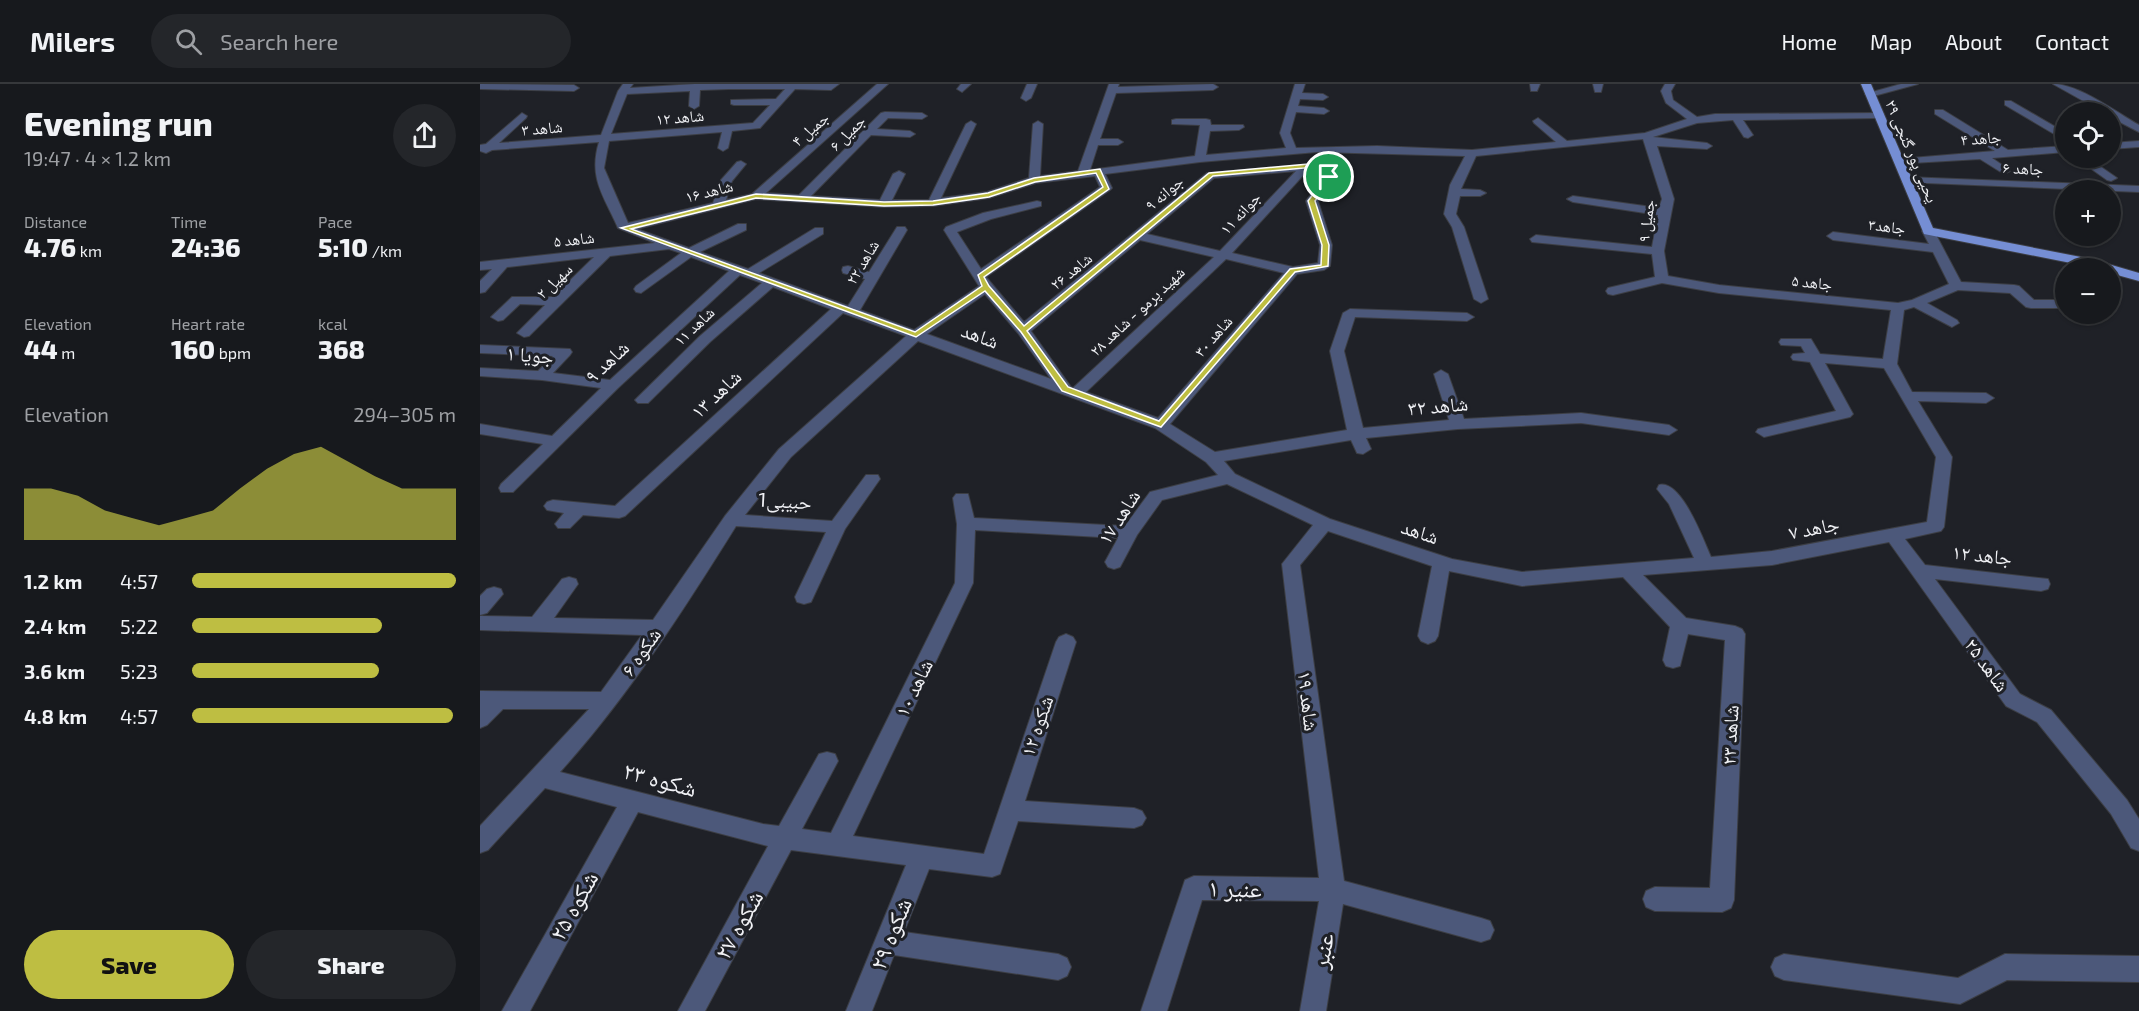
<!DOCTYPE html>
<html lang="en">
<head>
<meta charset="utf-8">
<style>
  :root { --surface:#17191d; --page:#24262a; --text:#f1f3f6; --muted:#9ea0a4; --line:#36383b; --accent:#bebe42 }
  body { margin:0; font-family:"Exo 2","Noto Naskh Arabic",sans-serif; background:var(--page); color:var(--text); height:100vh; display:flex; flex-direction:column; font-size:22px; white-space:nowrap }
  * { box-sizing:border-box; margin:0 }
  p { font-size:20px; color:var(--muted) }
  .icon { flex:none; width:33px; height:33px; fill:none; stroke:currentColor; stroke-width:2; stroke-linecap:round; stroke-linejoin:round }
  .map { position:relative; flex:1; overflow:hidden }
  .side { display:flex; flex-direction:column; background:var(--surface); width:480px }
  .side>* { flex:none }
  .buttons { position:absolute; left:1575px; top:18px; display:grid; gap:12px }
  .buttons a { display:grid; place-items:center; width:66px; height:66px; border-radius:50%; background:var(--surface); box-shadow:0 2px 4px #0004,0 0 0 2px var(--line); font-size:30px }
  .pin { position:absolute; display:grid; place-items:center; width:51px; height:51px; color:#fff; margin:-26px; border:3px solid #fff; border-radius:50%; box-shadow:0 2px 6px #0007 }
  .round { display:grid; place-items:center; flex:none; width:63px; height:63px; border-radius:32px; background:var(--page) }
  .head { display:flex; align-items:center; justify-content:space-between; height:102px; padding:0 24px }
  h1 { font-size:33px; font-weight:800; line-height:45px }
  .stats { display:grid; grid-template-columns:repeat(3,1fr); gap:9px; height:102px; padding:6px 24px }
  .stats div { display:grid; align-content:center }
  .stats b { font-size:26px; font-weight:800 }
  .stats small { font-size:16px; font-weight:400 }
  .stats p { font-size:16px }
  .chart { height:168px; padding:12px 24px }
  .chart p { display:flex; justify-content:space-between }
  .chart svg { width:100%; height:108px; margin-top:6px; fill:var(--accent); opacity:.7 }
  .cta { display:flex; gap:12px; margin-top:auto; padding:12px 24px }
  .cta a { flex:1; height:69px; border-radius:36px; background:var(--accent); color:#111; font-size:24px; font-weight:800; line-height:69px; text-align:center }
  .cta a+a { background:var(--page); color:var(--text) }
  ul { padding:0 24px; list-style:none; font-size:20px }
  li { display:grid; grid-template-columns:96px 72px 1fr; align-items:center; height:45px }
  li i { height:15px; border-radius:8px; background:var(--accent) }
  header { display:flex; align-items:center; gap:36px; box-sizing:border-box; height:84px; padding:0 30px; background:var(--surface); border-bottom:2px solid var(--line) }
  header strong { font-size:28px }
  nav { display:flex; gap:33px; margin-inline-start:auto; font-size:21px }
  .search { width:420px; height:54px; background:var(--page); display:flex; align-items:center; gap:15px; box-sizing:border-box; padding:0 21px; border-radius:33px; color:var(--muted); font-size:22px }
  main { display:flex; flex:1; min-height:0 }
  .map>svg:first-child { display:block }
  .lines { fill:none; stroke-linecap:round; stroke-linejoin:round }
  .minor-casing { stroke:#3c3e44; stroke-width:2 }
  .major-casing { stroke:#3c3e44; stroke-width:2 }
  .minor { fill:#4c587a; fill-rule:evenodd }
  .major { fill:#758ed4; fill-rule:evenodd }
  .route { fill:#bebe42; stroke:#fff; stroke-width:1.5; fill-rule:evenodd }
  .labels { text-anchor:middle; stroke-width:6; stroke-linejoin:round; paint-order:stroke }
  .far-street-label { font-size:16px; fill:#f0f1f5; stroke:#1f2127 }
  .street-label { font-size:20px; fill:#f0f1f5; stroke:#1f2127 }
  .near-street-label { font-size:24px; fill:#f0f1f5; stroke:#1f2127 }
</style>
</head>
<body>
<header>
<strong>Milers</strong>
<div class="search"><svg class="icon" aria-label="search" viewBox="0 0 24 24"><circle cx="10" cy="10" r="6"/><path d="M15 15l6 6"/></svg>Search here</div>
<nav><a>Home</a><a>Map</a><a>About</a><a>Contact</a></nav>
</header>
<main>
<section class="side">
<div class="head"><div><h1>Evening run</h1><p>19:47 · 4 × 1.2 km</p></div><a class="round"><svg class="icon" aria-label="share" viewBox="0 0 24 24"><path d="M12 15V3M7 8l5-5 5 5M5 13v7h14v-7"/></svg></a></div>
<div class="stats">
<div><p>Distance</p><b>4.76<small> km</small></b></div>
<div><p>Time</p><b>24:36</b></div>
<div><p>Pace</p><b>5:10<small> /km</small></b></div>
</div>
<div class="stats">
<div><p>Elevation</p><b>44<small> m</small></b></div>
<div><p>Heart rate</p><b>160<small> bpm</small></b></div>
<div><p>kcal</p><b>368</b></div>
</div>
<div class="chart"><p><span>Elevation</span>294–305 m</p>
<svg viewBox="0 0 160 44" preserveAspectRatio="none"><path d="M0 44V23L10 23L20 26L30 32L40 35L50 38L60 35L70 32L80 23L90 15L100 9L110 6L120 12L130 18L140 23L150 23L160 23V44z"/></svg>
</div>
<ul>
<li><b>1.2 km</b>4:57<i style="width:100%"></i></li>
<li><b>2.4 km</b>5:22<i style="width:72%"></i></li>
<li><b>3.6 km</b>5:23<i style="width:71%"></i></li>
<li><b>4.8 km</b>4:57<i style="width:99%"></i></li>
</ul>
<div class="cta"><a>Save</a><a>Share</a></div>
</section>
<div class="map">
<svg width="1659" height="927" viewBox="0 0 1659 927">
  <rect width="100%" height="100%" fill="#1f2127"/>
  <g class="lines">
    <defs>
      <path id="minor" d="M0,0L94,1L99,4L94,7L0,5Z
        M143,0H153L150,4L215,0H359L351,6L315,5L280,44L252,47L248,64L243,67L238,64L242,48L129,57L124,84L148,139L233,119L241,96L257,78L261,77L266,80L252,97L246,116L272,110L397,0H408L286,109L319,111L401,29L405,28L442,29L447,32L442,35L408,34L397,45L430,47L435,50L430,53L391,51L331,112L400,116L413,90L419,87L425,90L412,116H449L486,40L491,37L496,40L461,114L507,108L549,94L553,40L558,37L563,40L560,92L598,87L629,0H639L638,3L733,0L738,3L733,6L636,9L620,55H638L643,58L638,61H618L610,86L715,72L720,41L692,40V36L696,35H726L730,36L731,41H763L764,43L759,46L730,47L726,71L806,64L800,49L815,0H825L822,9L843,10L848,13L843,16L820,15L818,22L844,24L849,27L844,30L816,28L810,49L816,64L897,62L992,66L1076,58L1054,39L1053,37L1058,34L1087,57L1165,49L1207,35L1186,19L1181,7L1185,0H1195L1191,7L1193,16L1217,33L1235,30L1403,29L1404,31L1399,34L1263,36L1273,51L1268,54L1264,53L1253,36L1217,39L1173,53L1227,59L1232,62L1227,65L1177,62L1194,115L1184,167L1188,192L1239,201L1418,219L1432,216L1469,200L1453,168L1353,156L1347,152L1353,148L1449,160L1442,147L1448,143L1454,147L1481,198L1534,201L1539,202L1554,216H1586V224H1551L1546,223L1530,209L1478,206L1447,219L1477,236L1479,239L1472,243L1434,223L1424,226L1417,280L1432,308L1506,309L1514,314L1506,319L1438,317L1472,373L1464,443L1461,447L1425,455L1445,481L1568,495L1570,500L1568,505L1561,507L1455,495L1540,610L1571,626L1647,716L1659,735V767L1651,764L1631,730L1557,638L1526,622L1409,458L1292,481L1163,491L1206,534L1255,542L1262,545L1265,550L1254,816L1251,824L1242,828L1175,827L1166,823L1163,815L1166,807L1175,803L1230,804L1245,556L1208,550L1200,582L1193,584L1186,582L1183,576L1190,543L1143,493L1042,502L969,487L958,552L955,557L948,560L941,557L938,552L952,482L848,447L820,481L864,797L1001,834L1010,837L1014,846L1010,855L1001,858L863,820L846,927H820L839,817L722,816L687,927H661L705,796L714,792L839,794L802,480L833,441L747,400L682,416L657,451L640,483L634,485L628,483L625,478L638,454L495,446L493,499L373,752L504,770L576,558L579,553L586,550L593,553L596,558L545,717L654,724L662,727L666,734L662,741L654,744L538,737L520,790L512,793L449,785L424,848L578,870L587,874L591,883L587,892L578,896L414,871L392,927H366L426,781L311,766L225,927H198L288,762L158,728L50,927H22L137,723L65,704L8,766L0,769V742L109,625H23L7,641L0,644V607L121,608L162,551L0,546V532L52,533L82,495L89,493L96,495L98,500L74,534L173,536L245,432L299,365L426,252L363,229L145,432L139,434L103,431L90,444H78L75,440L84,429L67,426L64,422L67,418L73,416L135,422L351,225L293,203L230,258L168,319H158L155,316L158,313L220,252L282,199L260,191L138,304L33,408H21L19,404L21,400L63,360L0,350V340L72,352L121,304L62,296L0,292V284L58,287L73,272L0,269V261L90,265L92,268L90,271L73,289L130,296L249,187L211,173L161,209L156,208L154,205L156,202L201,169L189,165L130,172L49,252L44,253L37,249L65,221L40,220L23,236L18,237L11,233L32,213H73L114,173L27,183L5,208L0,209V197L12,185L0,186V178L175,159L138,144C124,112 108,94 119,58L12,66L6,69L0,67V61L6,60L42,29L47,32L46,34L19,59L121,51L138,7ZM249,5H305L296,15L251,16V20L254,21H290L273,39L131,50L147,10L210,7L209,22L214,25L219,22L220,6ZM1163,55L1182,115L1179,124L1093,112L1087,115L1093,118L1178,131L1172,163L1056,151L1050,155L1052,158L1172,170L1175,193L1128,204L1126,207L1128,210L1133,211L1182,199L1239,209L1411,226L1403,275L1340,270L1331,255H1301L1299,258L1301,261L1321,262L1325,269L1313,270L1311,273L1313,276L1330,278L1356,327L1278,345L1276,348L1284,353L1370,333L1373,330L1345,279L1404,284L1456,373L1447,438L1292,467L1231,473C1223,455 1201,395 1179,401L1177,405L1189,420L1214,474L1042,488L972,475L850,435L755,390L744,377L871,356L877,369L883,370L891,365L886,354L978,345L1101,339L1189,351L1197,346L1189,341L1101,329L984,335L968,290L961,286L954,290L969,336L883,344L864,267L875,233L987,237L994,233L987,229L870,225L863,229L850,267L867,346L735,368L690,340L817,190L844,186L850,182L852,161L838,117L855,93V78L727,89L544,238L506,193L630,106L632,104L625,90L720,78L837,68L985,72L970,101L964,130L972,143L994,215L1001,219L1008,215L984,143L976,130L980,112H1000L1006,109L1000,106L981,105L996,72ZM845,84L843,93L826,117L840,161L838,179L813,183L752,169L829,85ZM816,87L740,167L667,150L734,94ZM615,92L620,103L501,185L477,148L511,135L561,122V118L557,117L503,129L466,143L464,146L499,202L434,246L380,226L427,146L425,143H417L389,188L368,182L363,183L362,186L363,189L385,195L368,222L279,189L343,150V144H335L268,185L220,168L266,146V140H258L209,164L157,145L276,115L404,123L453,122L509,114L556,99ZM660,156L734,173L593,304L591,303L551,247ZM746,175L804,189L678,334L606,308ZM505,210L538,249L571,295L447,250ZM438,257L675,344L726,378L738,391L670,408L645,442L494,434L488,410H476L473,414L477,440L475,499L351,749L322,745L358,677L355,670L347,668L339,670L299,742L283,740L80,688C147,614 203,527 256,442L346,448L315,513L317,518L324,520L331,518L365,445L400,395L398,391H386L352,437L265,431L311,373Z
        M481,0H491L482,8L477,5Z
        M547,0H557L551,14L546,17L541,14Z
        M1050,0H1060L1057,7H1051Z
        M1113,0H1123L1121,8H1115Z
        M1421,0H1438L1390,13L1385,10Z
        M1573,0C1599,0 1636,28 1659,41V48L1630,33V28H1623Z
        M1525,17H1531L1586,49V57L1525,21Z
        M1455,26H1463L1528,66L1586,62V68L1512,74L1528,85L1530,87L1524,90L1500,75L1415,80V76L1419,75L1515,67L1455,30Z
        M1659,57V63L1630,65V59Z
        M1596,74H1608L1637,94L1631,97L1627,96Z
        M1426,93L1659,102V108L1422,98V94Z
        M14,503L21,505L23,510L7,529L0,531V512L7,505Z
        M1304,870L1478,894L1525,870L1659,872V898L1527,896L1480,920L1304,896L1295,892L1291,883L1295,874Z"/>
      <path id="major" d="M1381,0H1391L1453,144L1611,175L1659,189V197L1630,189V184H1616L1444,150Z"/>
    </defs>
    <use href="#minor" class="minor-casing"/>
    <use href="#major" class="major-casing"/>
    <use href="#minor" class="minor"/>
    <use href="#major" class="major"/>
  </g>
  <path class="route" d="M851,78L854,80L852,93L835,117L849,161L848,182L815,188L681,343L582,307L541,248L505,207L436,253L141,144L276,110L404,118L453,117L508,109L554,94L620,85L629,105L504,193L509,202L544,242L729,89ZM847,82L846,93L828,117L842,161L841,181L810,185L679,337L588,303L547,247L733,92ZM616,89L623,103L498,191L502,202L435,248L151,145L276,114L404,122L453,121L509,113L555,98Z"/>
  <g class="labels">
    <g class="far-street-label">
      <text transform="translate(200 33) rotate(-5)" y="6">شاهد ۱۲</text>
      <text transform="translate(62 44) rotate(-5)" y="6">شاهد ۳</text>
      <text transform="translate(330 45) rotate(-41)" y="6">جمیل ۴</text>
      <text transform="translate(367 49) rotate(-45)" y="6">جمیل ۶</text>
      <text transform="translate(1501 54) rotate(-4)" y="6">جاهد ۴</text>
      <text transform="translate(1432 67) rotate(67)" y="6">یحیی پور گنجی ۲۹</text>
      <text transform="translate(1543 84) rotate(3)" y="6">جاهد ۶</text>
      <text transform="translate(229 107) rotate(-14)" y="6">شاهد ۱۶</text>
      <text transform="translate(684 109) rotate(-40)" y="6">جوانه ۹</text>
      <text transform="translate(760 129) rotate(-47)" y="6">جوانه ۱۱</text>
      <text transform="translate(1166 137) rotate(-82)" y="6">جمیل ۹</text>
      <text transform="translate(1407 142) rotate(7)" y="6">جاهد۳</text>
      <text transform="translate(94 155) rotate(-6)" y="6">شاهد ۵</text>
      <text transform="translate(382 178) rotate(-59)" y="6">شاهد ۲۲</text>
      <text transform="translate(591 187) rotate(-39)" y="6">شاهد ۲۶</text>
      <text transform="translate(74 197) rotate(-44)" y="6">سهیل ۲</text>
      <text transform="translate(1332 198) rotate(6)" y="6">جاهد ۵</text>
      <text transform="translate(657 227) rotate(-43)" y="6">شهید پرمو - شاهد ۲۸</text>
      <text transform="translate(214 242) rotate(-43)" y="6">شاهد ۱۱</text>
      <text transform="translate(733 252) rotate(-49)" y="6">شاهد ۳۰</text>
    </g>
    <g class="street-label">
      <text transform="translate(500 252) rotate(20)" y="7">شاهد</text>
      <text transform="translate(50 271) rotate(5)" y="7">جویا ۱</text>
      <text transform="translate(127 278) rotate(-43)" y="7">شاهد ۹</text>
      <text transform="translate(236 310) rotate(-43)" y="7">شاهد ۱۳</text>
      <text transform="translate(958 322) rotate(-5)" y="7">شاهد ۳۲</text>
      <text transform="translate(305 417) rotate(3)" y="7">حبیبی1</text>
      <text transform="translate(639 433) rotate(-57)" y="7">شاهد ۱۷</text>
      <text transform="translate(1334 444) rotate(-11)" y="7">جاهد ۷</text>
      <text transform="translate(940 448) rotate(18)" y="7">شاهد</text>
      <text transform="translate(1502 471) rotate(6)" y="7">جاهد ۱۲</text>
      <text transform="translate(161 568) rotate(-55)" y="7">شکوه ۶</text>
      <text transform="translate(1507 581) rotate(54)" y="7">شاهد ۲۵</text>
      <text transform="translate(434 604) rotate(-64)" y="7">شاهد ۱۰</text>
      <text transform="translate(828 617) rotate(83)" y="7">شاهد ۱۹</text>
      <text transform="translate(557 642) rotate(-71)" y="7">شکوه ۱۲</text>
      <text transform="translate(1250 651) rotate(-87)" y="7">شاهد ۲۳</text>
    </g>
    <g class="near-street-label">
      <text transform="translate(180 696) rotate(15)" y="8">شکوه ۲۳</text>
      <text transform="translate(755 805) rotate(1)" y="8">عنیر ۱</text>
      <text transform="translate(94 822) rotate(-61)" y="8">شکوه ۲۵</text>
      <text transform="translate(259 841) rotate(-61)" y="8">شکوه ۲۷</text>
      <text transform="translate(411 850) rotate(-68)" y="8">شکوه ۲۹</text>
      <text transform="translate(843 867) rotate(-80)" y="8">عنبر</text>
    </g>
  </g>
</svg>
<div class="buttons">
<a><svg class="icon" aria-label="locate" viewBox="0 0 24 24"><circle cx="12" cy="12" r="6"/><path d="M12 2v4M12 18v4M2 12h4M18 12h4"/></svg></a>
<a>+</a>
<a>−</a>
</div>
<div class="pin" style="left:849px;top:93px;background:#1e9e55"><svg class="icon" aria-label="arrive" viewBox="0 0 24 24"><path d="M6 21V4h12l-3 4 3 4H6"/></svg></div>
</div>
</main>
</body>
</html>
